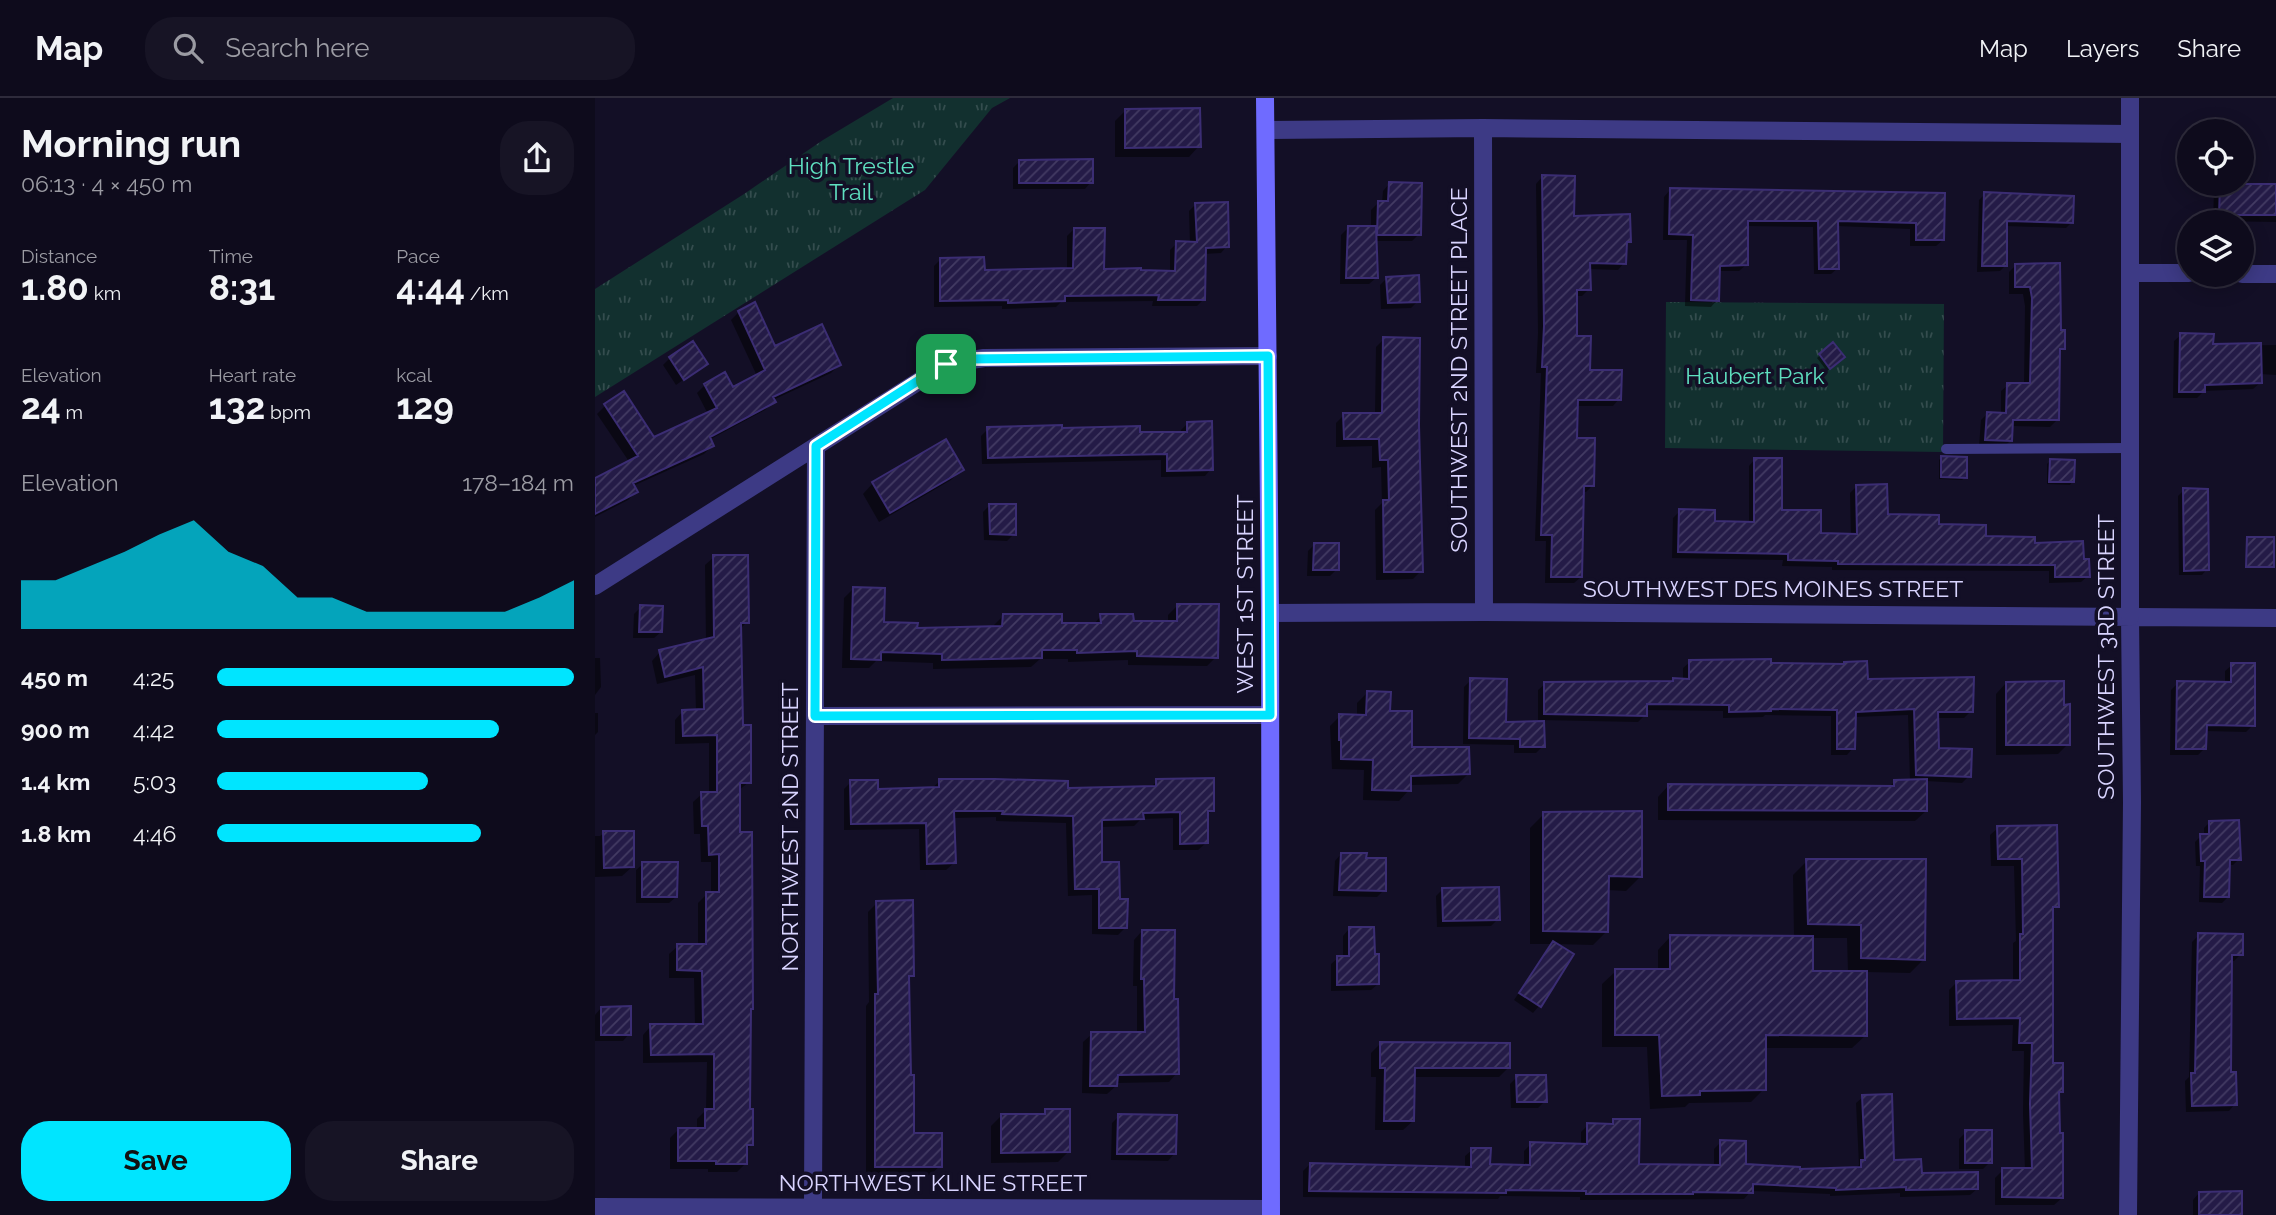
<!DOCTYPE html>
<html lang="en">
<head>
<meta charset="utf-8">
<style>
  :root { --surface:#0e0b1c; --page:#171425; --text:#f1f3f6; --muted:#9b9ba3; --line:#2e2b3b; --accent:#00e5ff }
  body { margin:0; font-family:Raleway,sans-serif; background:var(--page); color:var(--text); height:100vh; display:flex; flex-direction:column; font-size:26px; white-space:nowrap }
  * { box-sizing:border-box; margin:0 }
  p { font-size:23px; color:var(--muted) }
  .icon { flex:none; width:38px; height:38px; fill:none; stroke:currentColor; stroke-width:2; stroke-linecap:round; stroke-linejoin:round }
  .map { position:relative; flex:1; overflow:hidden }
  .side { display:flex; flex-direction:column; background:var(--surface); width:595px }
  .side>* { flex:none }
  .controls { position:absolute; left:1582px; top:21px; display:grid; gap:14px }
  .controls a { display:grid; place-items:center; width:77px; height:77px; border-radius:50%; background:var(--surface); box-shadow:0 4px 18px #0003,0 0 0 2px var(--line); font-size:35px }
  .pin { position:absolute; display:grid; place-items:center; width:60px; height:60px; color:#fff; margin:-30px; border-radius:14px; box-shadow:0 4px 10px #0006 }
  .round { display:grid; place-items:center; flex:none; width:74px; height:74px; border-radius:28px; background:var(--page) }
  .overview { display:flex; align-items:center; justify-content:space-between; height:119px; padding:0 21px }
  h1 { font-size:38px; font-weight:700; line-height:52px }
  .metrics { display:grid; grid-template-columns:repeat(3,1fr); gap:10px; height:119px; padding:7px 21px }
  .metrics div { display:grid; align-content:center }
  .metrics b { font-size:35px; font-weight:700 }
  .metrics small { font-size:19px; font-weight:400 }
  .metrics p { font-size:19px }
  .chart { height:196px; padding:14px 21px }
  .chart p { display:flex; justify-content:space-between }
  .chart svg { width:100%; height:126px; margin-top:7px; fill:var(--accent); opacity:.7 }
  .action { display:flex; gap:14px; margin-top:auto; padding:14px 21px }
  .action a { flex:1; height:80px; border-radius:28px; background:var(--accent); color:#111; font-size:28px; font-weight:700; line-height:80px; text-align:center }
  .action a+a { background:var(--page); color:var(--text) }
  ul { padding:0 21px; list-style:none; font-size:23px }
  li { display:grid; grid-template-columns:112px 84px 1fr; align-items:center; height:52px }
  li i { height:18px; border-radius:9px; background:var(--accent) }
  header { display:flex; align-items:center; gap:42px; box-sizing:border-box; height:98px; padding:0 35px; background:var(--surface); border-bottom:2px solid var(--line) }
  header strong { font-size:33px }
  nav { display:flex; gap:38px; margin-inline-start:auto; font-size:24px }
  .search { width:490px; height:63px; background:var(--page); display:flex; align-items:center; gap:18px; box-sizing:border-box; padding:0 24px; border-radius:28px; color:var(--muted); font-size:26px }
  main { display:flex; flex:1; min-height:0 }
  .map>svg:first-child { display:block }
  .park { fill:url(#park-tufts) }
  .shadow { fill:#0007; fill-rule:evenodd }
  .building { fill:url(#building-hatch); stroke:#3b2d73; stroke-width:2 }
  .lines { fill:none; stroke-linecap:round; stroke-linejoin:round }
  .service { stroke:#3d3a85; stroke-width:10 }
  .minor { stroke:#3d3a85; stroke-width:18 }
  .tertiary { stroke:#3d3a85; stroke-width:18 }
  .secondary { stroke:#6f6bff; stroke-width:18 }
  .route-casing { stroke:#fff; stroke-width:14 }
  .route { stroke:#00e5ff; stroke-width:9 }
  .labels { text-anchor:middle; stroke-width:7; stroke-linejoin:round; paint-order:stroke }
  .park-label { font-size:23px; fill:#5fe0c0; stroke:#130f26 }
  .street-label { font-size:23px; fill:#d9d4ff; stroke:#130f26 }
</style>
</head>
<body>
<header>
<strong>Map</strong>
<div class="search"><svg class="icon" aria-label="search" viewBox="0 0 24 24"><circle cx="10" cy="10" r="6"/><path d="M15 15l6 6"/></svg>Search here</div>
<nav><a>Map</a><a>Layers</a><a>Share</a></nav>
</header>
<main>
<section class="side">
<div class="overview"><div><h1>Morning run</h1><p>06:13 · 4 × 450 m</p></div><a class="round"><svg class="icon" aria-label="share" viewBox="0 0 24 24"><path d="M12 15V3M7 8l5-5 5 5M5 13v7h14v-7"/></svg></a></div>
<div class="metrics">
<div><p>Distance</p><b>1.80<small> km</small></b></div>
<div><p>Time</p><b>8:31</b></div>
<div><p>Pace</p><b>4:44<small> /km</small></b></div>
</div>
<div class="metrics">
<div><p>Elevation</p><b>24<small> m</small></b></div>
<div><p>Heart rate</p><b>132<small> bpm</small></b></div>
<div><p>kcal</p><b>129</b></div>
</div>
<div class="chart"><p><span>Elevation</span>178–184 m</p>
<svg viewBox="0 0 160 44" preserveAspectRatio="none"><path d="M0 44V27L10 27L20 22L30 17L40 11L50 6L60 17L70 22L80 33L90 33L100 38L110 38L120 38L130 38L140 38L150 33L160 27V44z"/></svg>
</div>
<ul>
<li><b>450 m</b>4:25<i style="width:100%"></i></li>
<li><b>900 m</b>4:42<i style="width:79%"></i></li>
<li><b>1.4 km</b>5:03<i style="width:59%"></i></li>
<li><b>1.8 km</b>4:46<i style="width:74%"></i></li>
</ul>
<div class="action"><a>Save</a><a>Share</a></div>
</section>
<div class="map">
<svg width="1681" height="1117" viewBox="0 0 1681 1117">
  <defs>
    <pattern id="park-tufts" width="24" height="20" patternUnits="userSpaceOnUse" patternTransform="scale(1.75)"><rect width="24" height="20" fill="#12302f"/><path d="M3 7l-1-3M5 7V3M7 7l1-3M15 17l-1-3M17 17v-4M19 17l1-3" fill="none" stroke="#344d4e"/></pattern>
    <pattern id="building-hatch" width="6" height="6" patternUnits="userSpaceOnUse" patternTransform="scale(1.75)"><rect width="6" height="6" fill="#241b47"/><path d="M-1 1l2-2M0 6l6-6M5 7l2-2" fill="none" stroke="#433b63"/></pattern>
  </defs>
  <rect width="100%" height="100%" fill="#130f26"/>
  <path class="park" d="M298,0H415L397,10L330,92L0,299V191L149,96L228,42Z
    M1071,204L1349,206L1348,354L1070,350Z"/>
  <path class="shadow" d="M530,13L604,48L594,59H520V23Z
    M424,64L496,84L490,91H418V70Z
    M947,79L978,120L1034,143L1030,147L1029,165L1023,172L994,171V191L987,198H980V240L993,273L1024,301L1018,308H981L980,342L998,387L991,394H987L986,479L979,485H950L951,443H940L946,275H941L943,235L941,86Z
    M794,86L824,136L817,143H780L781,180L774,186H745L746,137L753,130H776V112L783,105H787L788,93Z
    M1626,86L1681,87V124L1618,123L1619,93Z
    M1075,92L1348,97V142L1341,148H1315V131L1242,128L1243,170L1236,176H1219L1218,129L1151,128V167L1144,173H1123L1122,202L1116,209L1090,208L1092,142H1068L1069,99Z
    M1390,96L1477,124L1471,130L1411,128V167L1405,173L1382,174L1384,102Z
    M601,106L632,148L626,155L609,156V201L602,208H557L558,203L466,204L461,209L407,211V208L339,209V168L346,161L388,174L472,172V138L479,131L507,172L575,175V152L582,145L595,146L594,113Z
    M1421,167H1464V234L1468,251L1463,256L1462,322L1455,329L1416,328V342L1409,349L1384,348L1386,322L1392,316H1406V293L1413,287H1429L1430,208L1428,196H1414V174Z
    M792,180L823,203L816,210L786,211L785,187Z
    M144,214L179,250L244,267L236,275L178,302L179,303L170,312L114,342L117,348L109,356L38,388L41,394L33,402L0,419V382L35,365L2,316L10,308L59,341L113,316L102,295L110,287L138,291L162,278L136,222Z
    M1586,237L1617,248L1681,247V277L1665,276V285L1658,291L1609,293L1602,300H1578L1579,243Z
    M789,241L822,327L826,473L818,481L781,482L780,412L787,405L786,369L777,370V348L741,349V325L749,317L780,316L781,249Z
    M1238,246L1248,259L1232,273L1222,260Z
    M75,260L110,266L81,287L68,267Z
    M593,325L616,371L610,378L566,379V362L387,366L386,338L393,331L544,336H586V332Z
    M1347,359L1370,379L1367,382L1344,381V362Z
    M1160,361L1185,413L1224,437L1256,438L1255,395L1262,388L1291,418L1343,428L1389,440L1439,447L1487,463L1493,478L1486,484L1454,485V473L1237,472V469L1187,468L1188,462L1077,460L1078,420L1085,413L1118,425L1154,426V368Z
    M1455,363L1477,384L1475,387L1452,386V366Z
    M366,372L356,382L284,424L268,396L278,385Z
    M1589,392L1612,471L1607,477H1584L1583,398Z
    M395,407L419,436L412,443L389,442L388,414Z
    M719,447L742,471L735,478H712L713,453Z
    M119,459L152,524L144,532L146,629L154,684L143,693L144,735L154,912L153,1013L156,1047L150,1053V1066L142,1074H113V1071H75V1040L83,1032H102V1021L111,1012L112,964L48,965V937L56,928L100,927L99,880H74V856L83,848H103V805L112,796H116V764H106L105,736H99L98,704L107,696H114V645L80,646V622L88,613H101L100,577L62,586L57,563L65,554L111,543L110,467Z
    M259,490L287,526L321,532L399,530V527L408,518L465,527H498L506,518L537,525H573V517L582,508L621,559L612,568L533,567V562L473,564V561H445L436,569L338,571V565L281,563L274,570H247L249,500Z
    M46,509L66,534L59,540H38L39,516Z
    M0,560H5L6,589L0,597Z
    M1095,564L1174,567L1271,582L1376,613L1369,620H1342L1343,652L1374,678L1367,685L1331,683V713L1320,723L1063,722V699L1073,688L1294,689L1300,683H1315L1313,617L1259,619L1258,650L1252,657H1236V618L1170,617L1168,619L1128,620V613L1050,612V617L1043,624L943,622V592L950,586L1077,585L1088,582V570Z
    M1637,567L1658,627L1651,634L1610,633V650L1603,657H1575L1576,592L1583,585H1630V573Z
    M876,582L909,626L948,648L941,655H919V647L868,646L869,589Z
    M1411,585L1467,608L1473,646L1463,656L1401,657V596Z
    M772,595L793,614L815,651L873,676L863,686L814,687V692L804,703L768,702L769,672L737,671L735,628L745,618H762V605Z
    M0,615H3V634L0,637Z
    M345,683L471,692L555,690L562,683L617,712L611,719V745L603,752H578V720L546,721L539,728L505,729L506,766L523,803L531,829L523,837L497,836V797L473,798L471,725L401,723V719L358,720L359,765L351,772H325L324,731L249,732V691L256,684L282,692L336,691Z
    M949,716L1045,779L1031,793L1012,792V833L998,847L960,846L976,857L944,908L938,915L919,902L957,846H935V730Z
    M1614,725L1644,761L1638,767H1633V799L1627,805L1604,804L1605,768H1601L1600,744L1606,738H1609V730Z
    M1461,729L1462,808L1457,813V967L1466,994L1462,997L1467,1100L1459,1107H1400V1080L1408,1072H1430L1428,1015L1429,953H1417L1418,927L1354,928V892L1362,884L1418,883V845L1421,843L1419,768H1396L1395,737L1403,730Z
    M9,735L37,769L27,778L0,779V738H5Z
    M746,756L769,762L789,792L782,799L738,798L740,763Z
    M1212,763L1329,861L1315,875L1271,874V937L1257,950H1169V991L1156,1004L1094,1005L1090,1009L1055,1011L1052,949H1007V886L1021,873H1063V852L1076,838L1199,839L1198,777ZM1217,840H1252L1253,874H1216Z
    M48,766L81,799L74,805H41V772Z
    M848,791L903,821L896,828L842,829L841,798Z
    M282,805L317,877L312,882L318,1037L345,1068L335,1077L271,1078V908L274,904L273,814Z
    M754,831L783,886L776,892L736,893V866L743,860H748V838Z
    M547,833L577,903L582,975L574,984L521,985V988L512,996L487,995L488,944L497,936H542V888H538L539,842Z
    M1604,837L1646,856L1639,863H1635L1634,976L1640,1006L1634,1013L1591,1014L1590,983L1594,979L1597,844Z
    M6,910L34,936L28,943H0V917Z
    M786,945L914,969L904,979H818V1023L808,1032H780L781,979H776V955Z
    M922,979L950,1003L943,1010H916L915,986Z
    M1268,999L1297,1063L1325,1077L1382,1091L1375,1097L1305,1099V1095L1235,1098V1096L1156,1093L1149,1101L985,1102V1099L905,1098L903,1101L708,1099V1073L715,1066L870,1070V1058L877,1052L894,1068L929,1069V1053L936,1046L986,1047V1034L993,1027H1014L1019,1022L1043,1068H1119V1051L1126,1044L1149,1068L1203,1073L1260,1071L1264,1067L1261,1005Z
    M450,1013L474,1053L463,1064L396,1065V1028L406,1018H446Z
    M524,1018L579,1056L573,1063L516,1062L517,1025Z
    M1371,1034L1395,1064L1388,1071H1364V1041Z
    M1604,1095L1646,1117H1598V1102Z"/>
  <path class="building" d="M605,10L606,49L530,50V11Z
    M498,61V85H424V62Z
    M947,77L980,78L979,118L1035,116L1036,144H1032L1031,166L995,165L996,192H982V238H996L995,272H1027L1026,302H983L982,340H1000L999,388H989L987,479H956L957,437H946L952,269H947L949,228Z
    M794,84L827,85L826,137H782L783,103H793Z
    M1625,86H1681V117H1624Z
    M1075,90L1350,95L1349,142H1321V125L1243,123L1244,171H1224L1223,123H1153V167L1125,168L1124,203L1096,202L1098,137L1074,136Z
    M1389,94L1479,98L1478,125L1412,123V168H1387Z
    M633,104L634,149L611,150L610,202H563L564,197L470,198V203L413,205V202L345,203V160L389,159L390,172L478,170L479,130H510L509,171L546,170V172L580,173L581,143L602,144L600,105Z
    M753,128H781L783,180H751Z
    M1465,165L1466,232H1470V251H1465L1464,322H1418L1417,343L1390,342L1392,314L1411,315L1412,285H1435L1437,200L1435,189H1420V166Z
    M824,177L825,204L793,205L791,179Z
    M160,204L180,248L227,226L246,267L178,299L181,304L115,339L119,348L38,385L43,394L0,416V380L43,358L9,306L29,293L59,339L122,310L109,286L130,274L138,289L170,272L143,213Z
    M1585,235L1619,236L1618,246L1666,245L1667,285L1610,287V294H1584Z
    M788,239L825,240L824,327L828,474H789L788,402H794L793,362H785L784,341H749L748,315H787Z
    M98,243L113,266L89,282L74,259Z
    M1238,244L1250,259L1235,271L1224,256Z
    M617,323L618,372L572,373V356L393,360L392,329L467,327V330L545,328V334H592V324Z
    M351,341L369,372L295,415L277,384Z
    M1346,358L1372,359V380L1346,379Z
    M1159,360H1187V412H1226V435L1262,436L1261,387L1292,386L1293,416L1344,417V426L1391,427V438L1440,439V445L1488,443L1489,461H1494L1495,479H1460V467L1243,466V463L1193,462V456L1083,454L1084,411L1120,412V423L1159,424Z
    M1455,361L1480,362L1479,384H1454Z
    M1588,390L1613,391L1614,472L1589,473Z
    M394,406H421V437L395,436Z
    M1652,439H1679V469H1651Z
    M719,445H744V472H718Z
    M118,457H153L154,525H146L148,627H156V685H145V734H157L158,911H156L155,1011H158V1047H152V1066H121V1063H83V1030H110V1011H119V956L56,957L55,926H108L107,873L82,872V846H111V794H124V756L114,757L113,728H107L106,694H122V637L88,638L87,612L109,611L108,569L70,579L64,552L119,539Z
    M258,489L290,490L289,524L323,525L322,530L407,528L408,516H467V525H506L505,516H538L539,523H582V506H624L623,560L542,558V553L482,555V552H447V560L347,562V556L286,554V562L256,561Z
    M45,507L68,508L67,534H44Z
    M1176,561V565L1249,566V564L1272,563L1273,581L1379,579L1378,614H1343L1344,650L1377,651L1376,679L1321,677L1319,611L1261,614L1260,651H1242V612L1176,611V613L1134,614V607L1052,606V618L949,616V584L1078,583V580L1094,581V562Z
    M1636,565H1660V628L1612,627L1611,651H1581L1582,583L1636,584Z
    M875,580L912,581L911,624L949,623L950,649H925V641L874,640Z
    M1469,583V607L1475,606V647H1411V584Z
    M772,593L796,594L795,613H817V649H874L875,676L816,678V693L777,692L778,662L746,661V642H744V616L771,617Z
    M619,680V713H613V745L585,746V714L548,715L549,721L507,722V764H524L525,801H533L532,830H504V791H480L478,718L407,716L408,713H359L361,765L332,766L331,725L256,726L255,682H283V691L344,689V681H400L473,683V690L561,688V681Z
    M1332,681V713L1073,712V686L1299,688V682Z
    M1047,713V779L1014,778L1013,834L948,833V714Z
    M1644,722L1646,762H1635L1634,799H1609L1610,763H1606L1605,736H1614V723Z
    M1462,727L1464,809H1458V965H1468V994H1464L1465,1035H1468V1100L1407,1099V1070H1437L1435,1006L1437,945H1424L1425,920L1362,921L1361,883L1425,882V836H1428L1427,761H1403L1402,728Z
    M8,733H39V769L9,770Z
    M746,755H772L771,760H791V793L744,792Z
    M1211,761H1331L1330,862L1266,860V827L1213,826Z
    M47,764H83L82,799H47Z
    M904,789L905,822L848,823L847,790Z
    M318,802L319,878H314L316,977H319V1035H347V1069H280V896H283L281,803Z
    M754,829H779L780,856H784V886L742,887V858H754Z
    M547,832H580L579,901H583L584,976L523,977L522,988H495L496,934H550L549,881H546Z
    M1603,835L1648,836V857H1637L1636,974H1641L1642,1007L1597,1008L1596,975H1600Z
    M1075,837L1218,838V873H1272V938L1171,937V992L1105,993V997L1067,998L1064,937H1020V871H1075Z
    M958,843L979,856L946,909L924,895Z
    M36,908V937H6V909Z
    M785,944L915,945V970H820L819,1023H789L790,970H785Z
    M921,977H951L952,1004H922Z
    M1297,996L1299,1062L1326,1061L1327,1075L1383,1074V1091L1311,1092V1089L1241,1092V1090L1158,1086V1095L1098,1094V1096H991V1093L911,1092V1095L714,1093L715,1065L876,1069V1050H896L895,1066L935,1067V1044L992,1046V1025L1018,1026V1021H1045L1044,1066L1125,1067V1042L1151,1043V1066L1205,1069V1071L1266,1069V1062H1270L1267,997Z
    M450,1011H475V1054L406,1055V1016H450Z
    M523,1016L582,1017L581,1056H522Z
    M1370,1032H1397V1065H1370Z
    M1647,1093V1117H1604V1094Z"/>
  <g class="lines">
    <path class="service" d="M1351,351L1535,350"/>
    <path class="minor" d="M888,30L889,514
      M671,32L888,30L1535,36
      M1536,175H1594
      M1647,176H1681
      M0,488L351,266L389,260L673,258
      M675,515L889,514L1681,520
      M220,618L675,617
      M0,1109L676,1111
      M218,1110L221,348
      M1533,1117L1537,704L1535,519"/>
    <path class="tertiary" d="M1535,519V0"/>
    <path class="secondary" d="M670,0L675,515L676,1117"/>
  </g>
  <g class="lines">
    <defs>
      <path id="route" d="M673,258L675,617L220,618L221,348L332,277L351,266L372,261Z"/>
    </defs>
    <use href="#route" class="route-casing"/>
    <use href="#route" class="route"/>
  </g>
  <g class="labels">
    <g class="park-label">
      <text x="256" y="76">High Trestle<tspan x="256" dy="26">Trail</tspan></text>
      <text x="1160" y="286">Haubert Park</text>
    </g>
    <g class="street-label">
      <text transform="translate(864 272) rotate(-90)" y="8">SOUTHWEST 2ND STREET PLACE</text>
      <text x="1178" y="499">SOUTHWEST DES MOINES STREET</text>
      <text transform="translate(650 496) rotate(-90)" y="8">WEST 1ST STREET</text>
      <text transform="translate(1511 559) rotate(-90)" y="8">SOUTHWEST 3RD STREET</text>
      <text transform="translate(195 729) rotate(-90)" y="8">NORTHWEST 2ND STREET</text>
      <text x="338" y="1093">NORTHWEST KLINE STREET</text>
    </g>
  </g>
</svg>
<div class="controls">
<a><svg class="icon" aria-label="locate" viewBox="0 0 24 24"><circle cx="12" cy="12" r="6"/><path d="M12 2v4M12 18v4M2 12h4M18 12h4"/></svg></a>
<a><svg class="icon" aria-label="layers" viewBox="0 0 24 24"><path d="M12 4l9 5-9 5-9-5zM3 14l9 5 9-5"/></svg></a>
</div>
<div class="pin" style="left:351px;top:266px;background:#1e9e55"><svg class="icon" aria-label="arrive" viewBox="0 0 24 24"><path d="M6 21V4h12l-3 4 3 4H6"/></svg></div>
</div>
</main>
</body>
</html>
